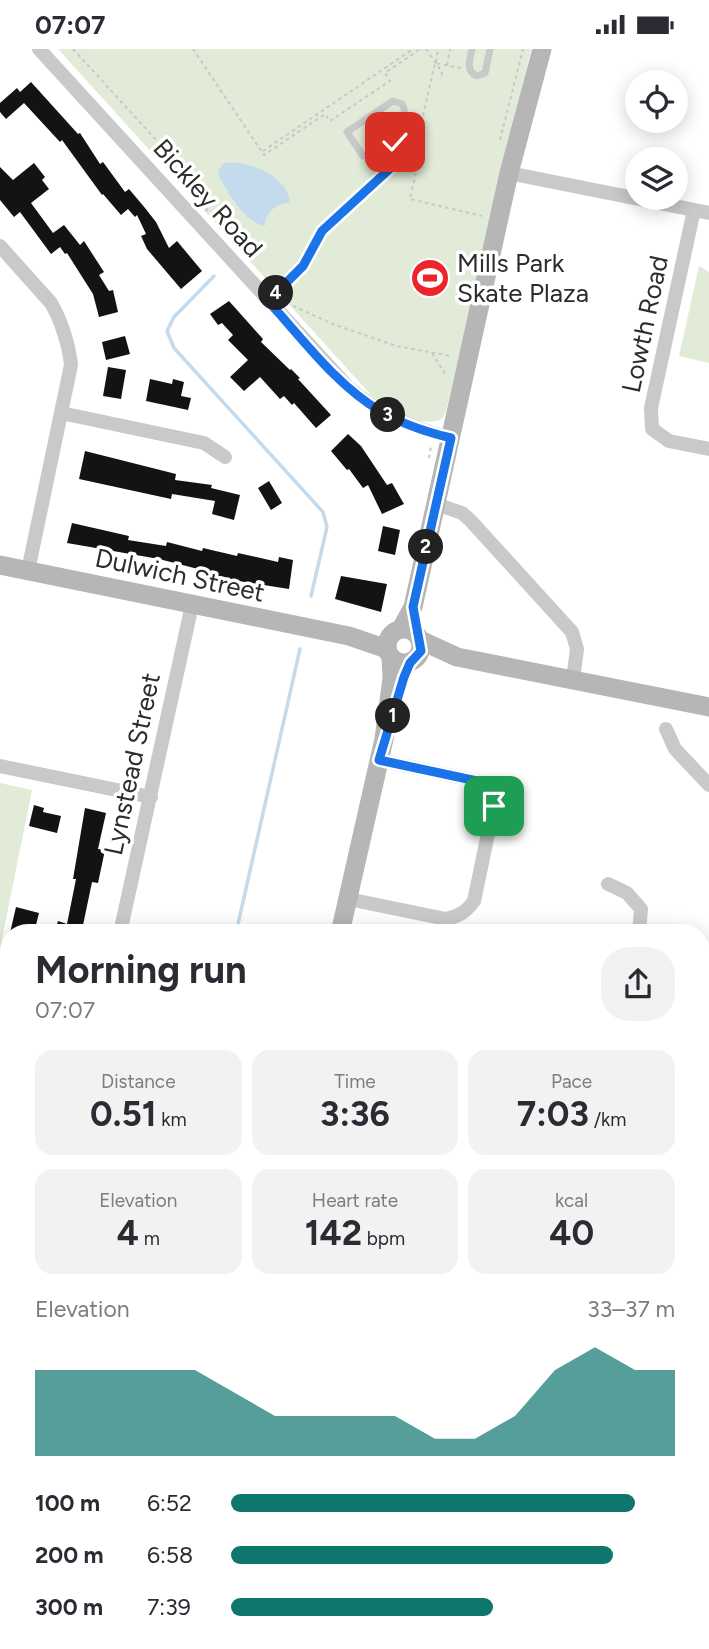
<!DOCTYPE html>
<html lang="en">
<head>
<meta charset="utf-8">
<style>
  :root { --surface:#fff; --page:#f2f2f3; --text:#2b2b33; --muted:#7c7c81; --accent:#0f766e }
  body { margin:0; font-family:Figtree,sans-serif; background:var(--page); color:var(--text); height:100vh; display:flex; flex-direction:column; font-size:26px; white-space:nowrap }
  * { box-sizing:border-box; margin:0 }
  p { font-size:23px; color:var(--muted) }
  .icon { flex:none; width:38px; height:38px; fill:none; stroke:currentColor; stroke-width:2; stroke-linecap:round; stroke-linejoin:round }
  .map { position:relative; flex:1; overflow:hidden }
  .drawer { position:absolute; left:0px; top:875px; width:710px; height:726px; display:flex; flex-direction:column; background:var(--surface); border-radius:28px 28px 0 0; box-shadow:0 4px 18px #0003 }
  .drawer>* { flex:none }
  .tools { position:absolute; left:625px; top:21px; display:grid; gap:14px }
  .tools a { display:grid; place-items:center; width:63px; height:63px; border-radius:50%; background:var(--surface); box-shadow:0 4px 18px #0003; font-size:35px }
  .pin { position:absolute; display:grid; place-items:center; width:60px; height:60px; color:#fff; margin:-30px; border-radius:14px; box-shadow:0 4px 10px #0006 }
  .km { position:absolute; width:35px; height:35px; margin:-18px; border-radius:50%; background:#222; color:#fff; font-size:19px; line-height:35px; text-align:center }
  .round { display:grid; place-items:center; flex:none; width:74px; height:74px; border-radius:28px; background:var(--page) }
  .headline { display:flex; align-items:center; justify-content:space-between; height:119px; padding:0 35px }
  h1 { font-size:38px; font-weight:700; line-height:52px }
  .metrics { display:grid; grid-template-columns:repeat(3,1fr); gap:10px; height:119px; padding:7px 35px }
  .metrics div { display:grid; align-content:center; border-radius:18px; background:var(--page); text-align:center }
  .metrics b { font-size:35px; font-weight:700 }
  .metrics small { font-size:19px; font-weight:400 }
  .metrics p { font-size:19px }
  .chart { height:196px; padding:14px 35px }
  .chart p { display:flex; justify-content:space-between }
  .chart svg { width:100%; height:126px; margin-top:7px; fill:var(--accent); opacity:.7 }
  ul { padding:0 35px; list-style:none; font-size:23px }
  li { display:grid; grid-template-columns:112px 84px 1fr; align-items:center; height:52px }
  li i { height:18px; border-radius:9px; background:var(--accent) }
  .status { display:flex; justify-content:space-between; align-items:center; height:49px; padding:0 35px; background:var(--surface); direction:ltr }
  .status svg { height:19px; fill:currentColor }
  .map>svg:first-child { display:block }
  .green { fill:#e1ebd8 }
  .water { fill:#c3dbec }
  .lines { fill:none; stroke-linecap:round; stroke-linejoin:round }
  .stream { stroke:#c3dbec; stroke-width:3.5 }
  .building { fill:#131313 }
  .path { stroke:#c9c9c9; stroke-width:2; stroke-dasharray:3.5 3.5; stroke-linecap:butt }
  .lane { stroke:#c9c9c9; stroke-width:7 }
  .street { stroke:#c9c9c9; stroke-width:14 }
  .secondary { stroke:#b6b6b6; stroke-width:19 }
  .primary { stroke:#a4a4a4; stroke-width:23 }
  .route-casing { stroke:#fff; stroke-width:14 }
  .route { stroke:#1a73e8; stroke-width:9 }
  .labels { text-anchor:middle; stroke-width:7; stroke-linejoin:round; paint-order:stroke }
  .street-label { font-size:26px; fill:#2c2c2c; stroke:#fff }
  .poi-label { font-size:26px; fill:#2c2c2c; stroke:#fff; text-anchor:start }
</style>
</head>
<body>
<div class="status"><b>07:07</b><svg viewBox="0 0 49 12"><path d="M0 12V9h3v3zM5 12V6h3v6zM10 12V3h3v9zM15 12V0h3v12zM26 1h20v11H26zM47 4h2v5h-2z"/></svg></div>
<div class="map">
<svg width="709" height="1600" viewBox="0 0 709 1600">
  <rect width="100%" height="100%" fill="#fff"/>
  <path class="green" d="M58,0H531L446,362L442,370C417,380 391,359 371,346Z
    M699,217L709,223V314L679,307Z
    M0,734L32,741L0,900Z"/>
  <path class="water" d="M224,114C248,111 288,126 290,154C277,153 265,164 265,177C245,174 228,143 219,128L218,122Z"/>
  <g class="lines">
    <path class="stream" d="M214,227L174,268L167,282L174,299L323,463L327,478L311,547
      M236,884L300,600"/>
  </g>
  <path class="building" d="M31,33L78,85L80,84L100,115L103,113L125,143L129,140L145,159L156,173L169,199L177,192L202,222L181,240L147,200L141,187L146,185L137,166L135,168L128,160L121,166L103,145L102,146L62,91L60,93L24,54L6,70L0,63V54L17,39L20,43Z
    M34,114L45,128L42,131L49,140L31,154L53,184L64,176L80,196L84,192L104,223L99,226L109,242L113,241L118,263L99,268L93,245L67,204L65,205L60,198L51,205L20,163L14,168L0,151V118L13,131Z
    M229,252L263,290L261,293L290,321L291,320L300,329L298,330L331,366L316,379L294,354L292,356L284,347L280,350L260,328L244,342L230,328L248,311L228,291L233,286L222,274L218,276L210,265Z
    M125,287L130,305L106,311L102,293Z
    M108,318L126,321L121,350L103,347Z
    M150,330L172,335L173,330L184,333L181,347L191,349L188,361L146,352Z
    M348,385L361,397L387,436L392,434L404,455L382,465L368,436L363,439L349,420L347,421L331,402Z
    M85,402L176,425L175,431L212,436L211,439L240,446L234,471L212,465L215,452L172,445L171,450L79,430Z
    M269,432L282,454L271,461L258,439Z
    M72,474L129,487L128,491L166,497L167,493L202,502L203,499L237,507L238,504L278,513L279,508L293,511L289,540L226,530L197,524L198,520L159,510L67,494Z
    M383,477L400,481L395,506L378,502Z
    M341,527L387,535L381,563L335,550Z
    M34,756L44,759L43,763L61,767L57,784L29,777Z
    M85,759L106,764L98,800L105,801L98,834L92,833L82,881L88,884H54L58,872L67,875L76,830H73Z
    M16,858L39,864L34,884H10Z"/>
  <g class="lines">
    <path class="path" d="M73,0L201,140L205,146L207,163
      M193,0L264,106L325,65L330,72L390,32L385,24L420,0
      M426,0L442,23L441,30
      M436,13L438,0
      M447,16L450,0
      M461,19L435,14L412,116L416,123L410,150L482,167
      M500,91L523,0
      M263,102L413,0
      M293,257L333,275L396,297L451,307
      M432,304L447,328
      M429,409L431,397"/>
    <path class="lane" d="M472,0C470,10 465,22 477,27L485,24L490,0
      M268,251L303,217L322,182L395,115C400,103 409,65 402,55L393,52L347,83L363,107L386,92L401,96
      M561,1592L599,1600"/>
    <path class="street" d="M39,0L348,338C379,364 411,379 451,389
      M509,124L709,164
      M694,161L651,359L652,380L669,392L709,400
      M0,197L51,254C61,271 69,296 71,316L28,522
      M61,364L204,394L225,408
      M436,455L462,464L470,471L572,583L577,600L573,631
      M666,680L675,700L709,736
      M0,717L151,748
      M608,835L627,844L641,860L639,884
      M348,850L446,870C459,867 466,863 474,852L494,756C492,744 488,738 477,732L379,711
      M120,884L192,556
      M0,920L9,922
      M702,991L709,997
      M0,1120L9,1122
      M707,1128L709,1127
      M702,1281L709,1282
      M0,1531L9,1532
      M68,1600L70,1592"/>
    <path class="secondary" d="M0,516L349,587L387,600
      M401,580L413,558L509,124L542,0
      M387 597a17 17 0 1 1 34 0a17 17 0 1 1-34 0Z
      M420,591L457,608L709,658
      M340,884L384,690L392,629L391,608"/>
    <path class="primary" d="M0,1319L9,1321
      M702,1464L709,1465"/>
  </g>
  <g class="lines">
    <defs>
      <path id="route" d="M395,93L401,96L395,115L322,182L303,217L268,252C302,289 336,336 380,362C402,375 426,383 451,389L413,558L421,602L410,614L404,628L379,711L477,732C488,738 492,744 494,757"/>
    </defs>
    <use href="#route" class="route-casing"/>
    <use href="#route" class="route"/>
  </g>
  <defs>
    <symbol id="stadium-disc" viewBox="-11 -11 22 22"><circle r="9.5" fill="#ed242c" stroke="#fff"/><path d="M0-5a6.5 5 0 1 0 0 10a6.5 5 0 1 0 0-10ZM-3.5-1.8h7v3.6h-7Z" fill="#fff"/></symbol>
  </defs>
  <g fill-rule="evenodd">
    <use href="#stadium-disc" x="408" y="207" width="44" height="44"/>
  </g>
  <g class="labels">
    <g class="street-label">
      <text transform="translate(208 149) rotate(48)" y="9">Bickley Road</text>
      <text transform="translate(645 275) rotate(-78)" y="9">Lowth Road</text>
      <text transform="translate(180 526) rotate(12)" y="9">Dulwich Street</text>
      <text transform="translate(132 715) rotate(-78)" y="9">Lynstead Street</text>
    </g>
    <g class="poi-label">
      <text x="457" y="223">Mills Park<tspan x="457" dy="30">Skate Plaza</tspan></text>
    </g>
  </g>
</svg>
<div class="tools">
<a><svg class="icon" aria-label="locate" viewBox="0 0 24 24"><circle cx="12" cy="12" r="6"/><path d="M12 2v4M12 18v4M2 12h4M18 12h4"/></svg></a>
<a><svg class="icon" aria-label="layers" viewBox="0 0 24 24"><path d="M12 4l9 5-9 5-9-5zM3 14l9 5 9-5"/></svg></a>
</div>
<div class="pin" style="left:494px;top:757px;background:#1e9e55"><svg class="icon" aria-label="arrive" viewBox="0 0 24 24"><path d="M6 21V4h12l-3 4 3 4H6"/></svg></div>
<div class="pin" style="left:395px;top:93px;background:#d93025"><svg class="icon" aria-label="check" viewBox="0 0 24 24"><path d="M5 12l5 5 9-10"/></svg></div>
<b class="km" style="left:393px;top:667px">1</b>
<b class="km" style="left:426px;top:498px">2</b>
<b class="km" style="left:388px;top:366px">3</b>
<b class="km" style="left:276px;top:244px">4</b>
<section class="drawer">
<div class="headline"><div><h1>Morning run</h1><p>07:07</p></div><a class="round"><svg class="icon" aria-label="share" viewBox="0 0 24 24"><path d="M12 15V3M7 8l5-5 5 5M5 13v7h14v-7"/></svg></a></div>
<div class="metrics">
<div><p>Distance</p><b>0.51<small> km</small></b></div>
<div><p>Time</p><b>3:36</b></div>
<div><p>Pace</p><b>7:03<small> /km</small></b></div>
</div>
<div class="metrics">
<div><p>Elevation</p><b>4<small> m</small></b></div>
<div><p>Heart rate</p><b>142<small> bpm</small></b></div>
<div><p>kcal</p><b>40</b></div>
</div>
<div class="chart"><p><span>Elevation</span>33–37 m</p>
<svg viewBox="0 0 160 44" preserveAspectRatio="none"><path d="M0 44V14L10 14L20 14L30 14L40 14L50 22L60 30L70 30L80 30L90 30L100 38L110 38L120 30L130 14L140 6L150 14L160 14V44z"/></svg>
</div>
<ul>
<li><b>100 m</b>6:52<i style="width:91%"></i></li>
<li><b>200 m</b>6:58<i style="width:86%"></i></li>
<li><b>300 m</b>7:39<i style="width:59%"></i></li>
</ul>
</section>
</div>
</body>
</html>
